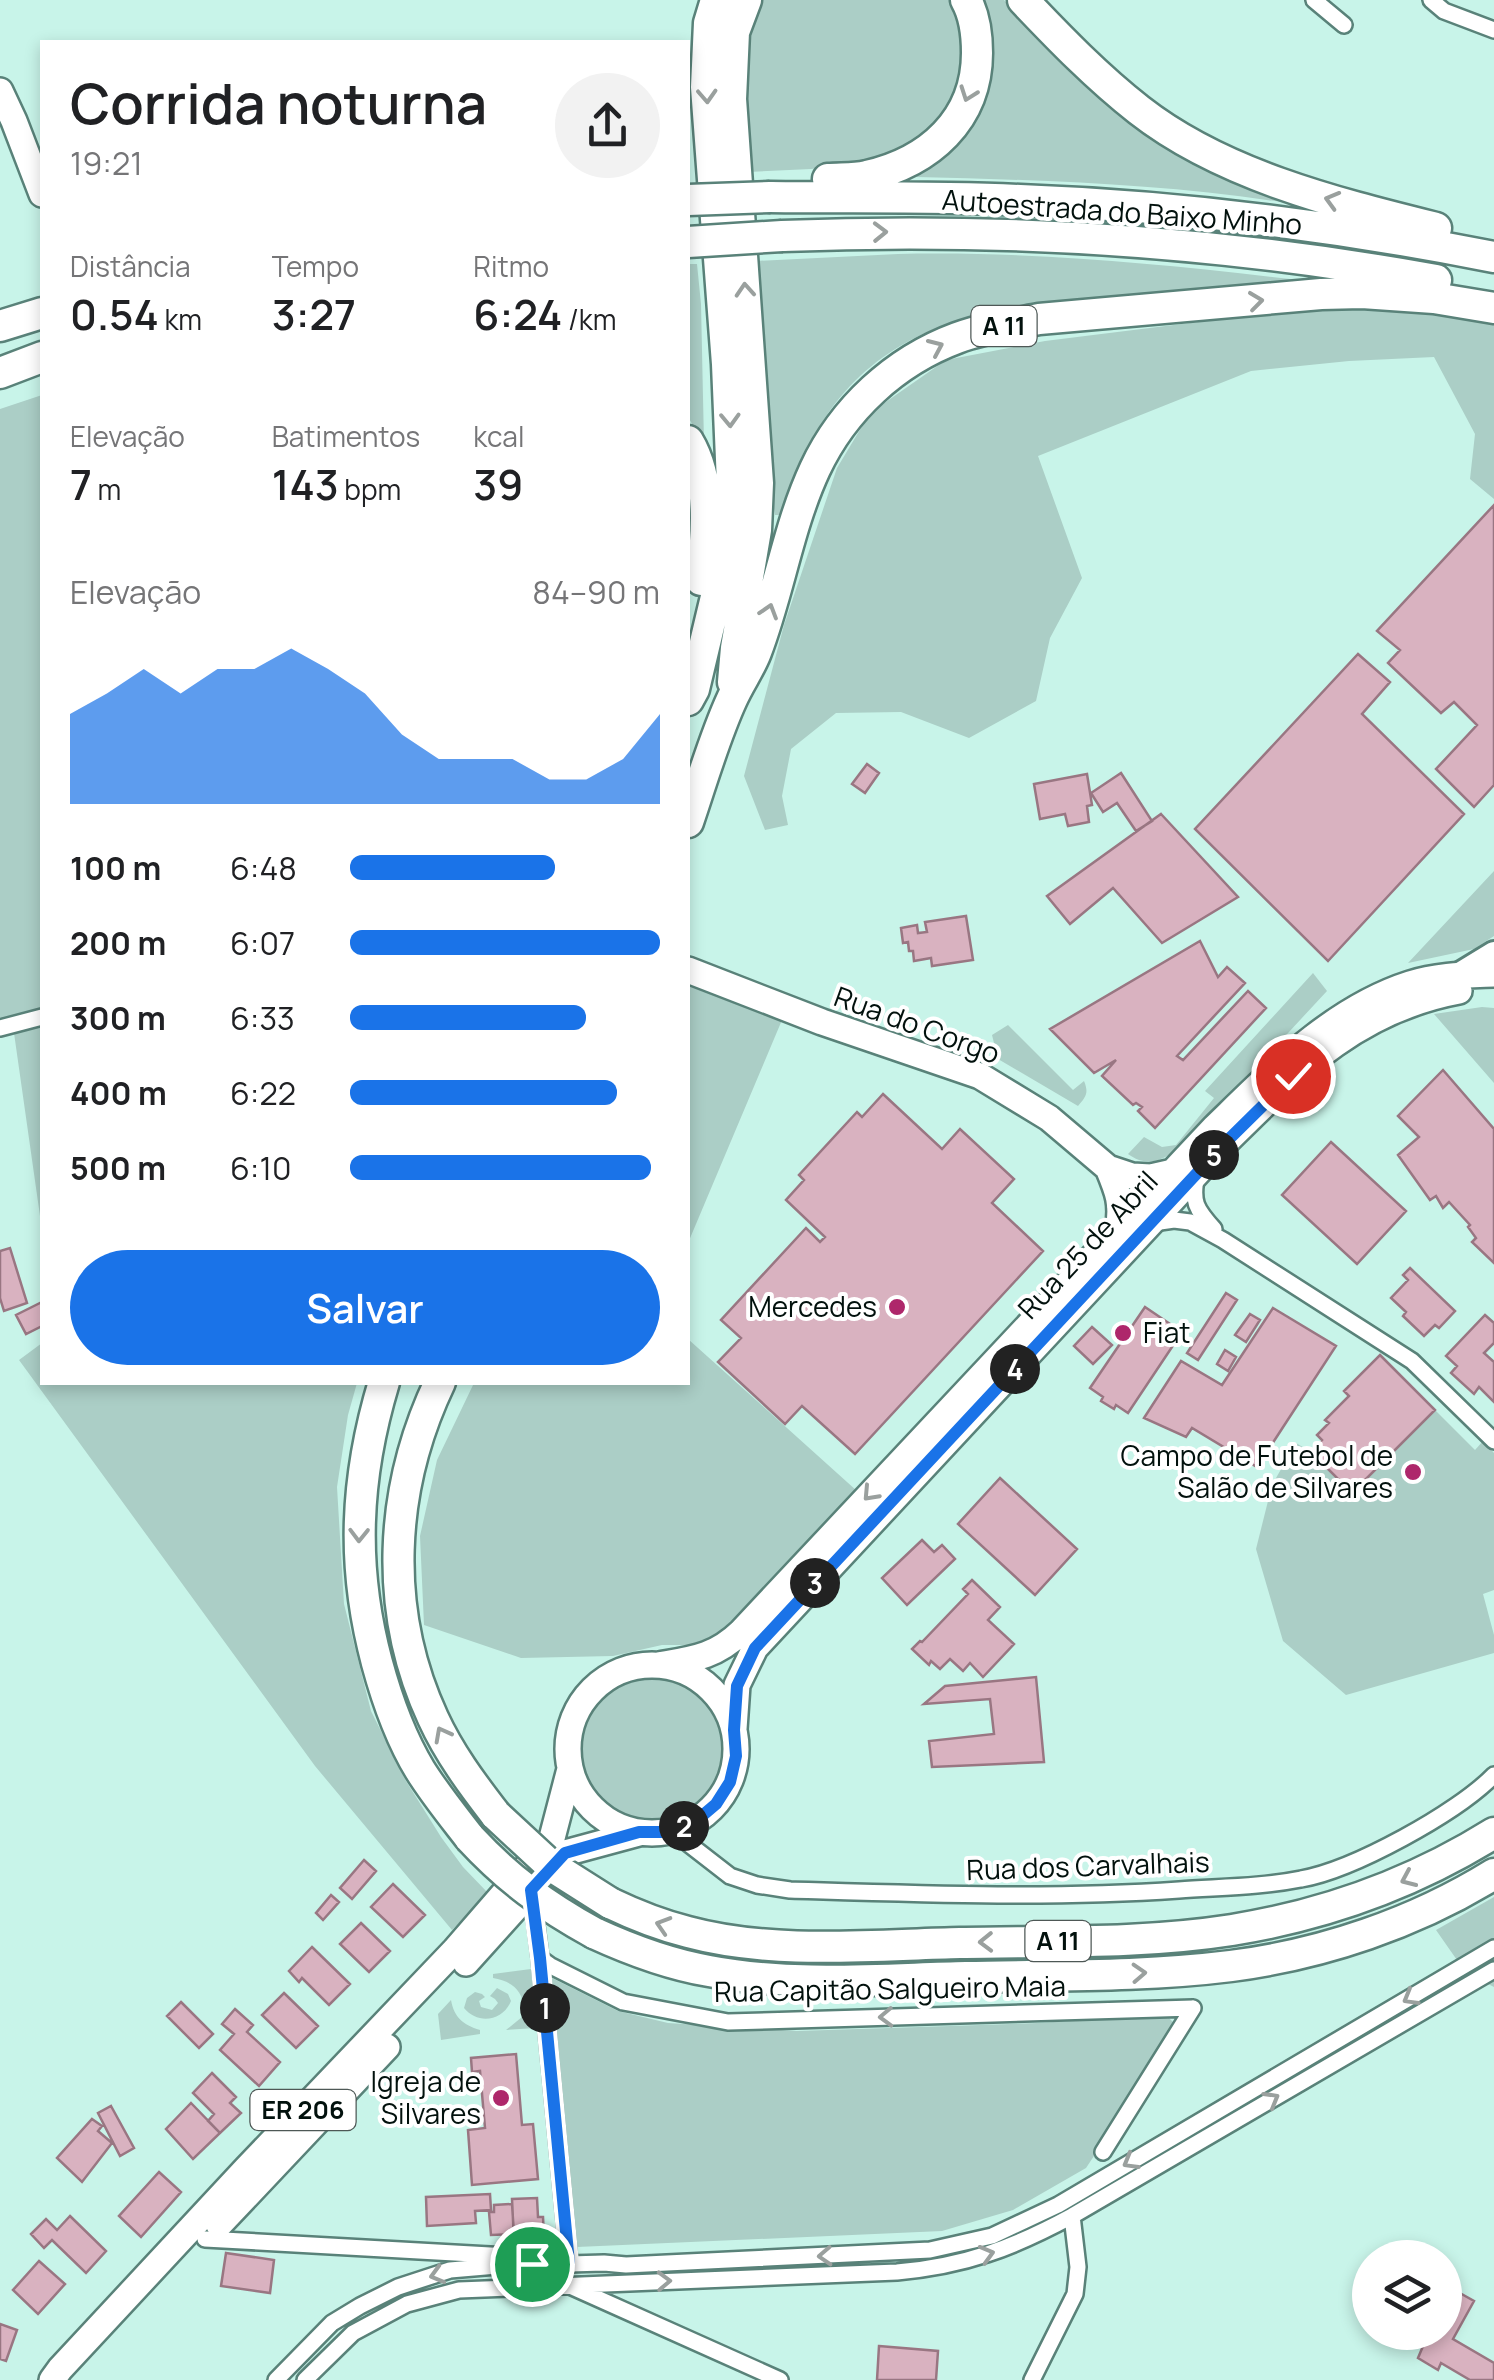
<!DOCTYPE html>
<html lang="pt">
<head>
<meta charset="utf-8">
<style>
  :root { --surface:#fff; --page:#f2f2f2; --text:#202124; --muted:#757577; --accent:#1a73e8 }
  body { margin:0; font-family:Manrope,sans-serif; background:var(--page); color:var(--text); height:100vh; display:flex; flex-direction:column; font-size:38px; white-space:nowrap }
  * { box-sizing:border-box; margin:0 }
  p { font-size:32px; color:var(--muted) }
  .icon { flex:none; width:55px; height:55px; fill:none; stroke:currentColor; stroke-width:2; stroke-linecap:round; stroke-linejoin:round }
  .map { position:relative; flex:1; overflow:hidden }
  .side { position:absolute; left:40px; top:40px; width:650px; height:1345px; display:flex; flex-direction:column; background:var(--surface); border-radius:0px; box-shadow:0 5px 15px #0003 }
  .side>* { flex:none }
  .controls { position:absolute; left:1352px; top:2240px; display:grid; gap:20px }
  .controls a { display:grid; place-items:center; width:110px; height:110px; border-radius:50%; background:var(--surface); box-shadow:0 5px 15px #0003; font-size:50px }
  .pin { position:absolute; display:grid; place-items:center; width:85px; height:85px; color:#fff; margin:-42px; border:5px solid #fff; border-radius:50%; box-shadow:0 2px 10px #0007 }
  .km { position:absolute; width:50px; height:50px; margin:-25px; border-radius:50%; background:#222; color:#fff; font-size:28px; line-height:50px; text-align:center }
  .round { display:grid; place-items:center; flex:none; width:105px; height:105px; border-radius:52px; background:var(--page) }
  .headline { display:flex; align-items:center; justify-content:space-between; height:170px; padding:0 30px }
  h1 { font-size:55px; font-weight:600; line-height:75px }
  .figures { display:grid; grid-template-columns:repeat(3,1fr); gap:15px; height:170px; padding:10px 30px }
  .figures div { display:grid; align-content:center }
  .figures b { font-size:42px; font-weight:600 }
  .figures small { font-size:28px; font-weight:400 }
  .figures p { font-size:28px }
  .chart { height:280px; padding:20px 30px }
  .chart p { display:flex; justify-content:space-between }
  .chart svg { width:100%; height:180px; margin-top:10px; fill:var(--accent); opacity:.7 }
  .action { display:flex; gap:20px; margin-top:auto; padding:20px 30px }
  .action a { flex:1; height:115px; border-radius:60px; background:var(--accent); color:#fff; font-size:40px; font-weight:600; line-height:115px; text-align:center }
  ul { padding:0 30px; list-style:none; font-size:32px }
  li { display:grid; grid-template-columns:160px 120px 1fr; align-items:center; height:75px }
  li i { height:25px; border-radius:12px; background:var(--accent) }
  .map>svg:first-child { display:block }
  .green { fill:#abcec6 }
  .building { fill:#d9b2c0; stroke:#997682; stroke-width:2.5 }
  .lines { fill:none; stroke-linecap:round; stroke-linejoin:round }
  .minor-casing { stroke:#598279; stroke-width:20 }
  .secondary-casing { stroke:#598279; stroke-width:28 }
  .primary-casing { stroke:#598279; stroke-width:30 }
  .motorway-casing { stroke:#598279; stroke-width:35 }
  .minor { stroke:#fff; stroke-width:15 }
  .secondary { stroke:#fff; stroke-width:22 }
  .primary { stroke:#fff; stroke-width:25 }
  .motorway { stroke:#fff; stroke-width:30 }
  .motorway-bridge-casing { stroke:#598279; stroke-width:35; stroke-linecap:butt }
  .motorway-bridge { stroke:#fff; stroke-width:30 }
  .oneway { stroke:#9aa09e }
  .route-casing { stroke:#fff; stroke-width:20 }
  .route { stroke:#1a73e8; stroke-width:12 }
  .poi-dot { fill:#ae276b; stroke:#fff; stroke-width:4 }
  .labels { text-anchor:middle; stroke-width:8; stroke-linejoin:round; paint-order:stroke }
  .shield { fill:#fff; stroke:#4e5856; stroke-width:2.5 }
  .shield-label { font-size:25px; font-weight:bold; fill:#02110d }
  .street-label { font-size:28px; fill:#02110d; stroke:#fff }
  .poi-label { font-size:28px; fill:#02110d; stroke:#fff; text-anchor:end }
</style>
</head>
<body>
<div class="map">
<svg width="1494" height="2380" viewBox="0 0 1494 2380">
  <rect width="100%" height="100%" fill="#c8f4e9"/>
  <path class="green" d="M761,0H956L964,31L959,94L926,139L879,161L811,169L748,172C745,122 735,43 761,0Z
    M978,0H1004L1041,40L1290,198L1294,204C1169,184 1043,180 916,177L942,160L960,141L971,121Z
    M898,254C1038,251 1175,265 1314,282C1253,287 1193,294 1132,298C1104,301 1075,299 1048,302C954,313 873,341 821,424C803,451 792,484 781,515H775L771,486L756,261Z
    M688,264H697L701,304L704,444L688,417Z
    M1379,306L1494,324V499L1470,479L1475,434L1434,357L1349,361L1251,371L1038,456L1082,578L1050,638L1036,701L969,738L901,712L836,713L791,749L782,796L788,825L765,830L744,776L784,625L837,468L870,413L946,360L1045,341L1254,315Z
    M42,395V1008L0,1019V409Z
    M1494,871V936L1474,949L1408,963Z
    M1313,973L1327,991L1197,1131C1179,1149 1155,1174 1128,1154L1144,1137L1162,1147L1176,1145L1214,1098L1205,1091Z
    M688,982L782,1020L688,1243Z
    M1482,1007L1494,1008V1083L1434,1014Z
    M42,1025V1214L40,1216L14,1033Z
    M1008,1025L1073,1090L1084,1081C1089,1093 1086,1097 1078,1106L998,1059L992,1035Z
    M688,1339L857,1491L719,1633L692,1645H662L613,1656L521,1658L424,1625L420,1536L437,1460L474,1383L688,1382Z
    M42,1343V1382L357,1383L348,1415L337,1487L344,1604L371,1711L406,1781L441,1837L463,1867L488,1893L452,1930L315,1766L19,1360Z
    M1435,1410L1475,1450L1483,1441L1494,1453V1590L1483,1594L1494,1635V1653L1346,1695L1283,1641L1256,1549L1272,1485L1296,1443L1311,1452L1352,1493Z
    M582 1749a70 70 0 1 1 140 0a70 70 0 1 1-140 0Z
    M1494,1897V1987L1466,1973L1436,1930Z
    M531,1969L536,2028L506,2030L522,2017C528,1995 514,1981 493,1978V1974Z
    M552,1978L618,2011L668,2023L797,2031L1037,2023L1166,2015L1175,2024L1147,2076L1086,2168L1013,2210L942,2231L577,2247Z
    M497,1988L508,1994L511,2001C503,2021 478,2025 464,2008L467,1998L475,1992L482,1994L485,1997L479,2001L481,2007L492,2010L498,2003L495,1999L490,1996Z
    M451,2000C454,2017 463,2025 480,2030V2034L441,2040L438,2014Z"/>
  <path class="building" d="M1494,505V785L1474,807L1436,769L1477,725L1454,702L1441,713L1388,663L1400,650L1377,631Z
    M1358,654L1390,682L1362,714L1464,814L1328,961L1195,829Z
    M867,764L879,773L865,793L852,784Z
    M1121,773L1152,821L1136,831L1117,803L1103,812L1091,793Z
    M1087,774L1092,805L1087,806L1089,822L1068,826L1065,814L1040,819L1034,784Z
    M1161,814L1238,897L1162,943L1113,888L1070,924L1047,896Z
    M966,916L973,960L932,966L931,958L914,961L913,951H909L908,942L903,943L901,928L917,925L918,933L927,932L925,922Z
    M1200,941L1218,977L1227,967L1245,983L1177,1056L1183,1060L1248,991L1266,1008L1155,1128L1138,1111L1142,1107L1136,1103L1133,1105L1102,1076L1116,1060L1094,1073L1050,1029Z
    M1443,1070L1494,1129V1263L1472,1242L1476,1238L1468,1227L1470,1225L1449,1202L1443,1208L1436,1196L1430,1200L1398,1155L1419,1137L1398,1116Z
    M883,1094L942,1149L960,1129L1014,1179L992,1203L1043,1251L855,1454L802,1406L785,1424L718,1362L741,1338L721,1320L806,1228L820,1242L825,1237L786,1200L804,1180L799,1175L857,1112L862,1117Z
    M1331,1142L1406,1211L1357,1264L1282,1195Z
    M10,1248L27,1303L4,1311L0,1298V1251Z
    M1410,1268L1455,1311L1439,1328L1435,1325L1424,1336L1403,1316L1406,1312L1391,1298L1408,1280L1403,1275Z
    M1226,1293L1237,1300L1198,1360L1187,1353Z
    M42,1302V1326L26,1334L16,1315Z
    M1145,1307L1182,1332L1128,1413L1116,1405L1114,1409L1101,1401L1103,1397L1090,1388Z
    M1273,1308L1336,1346L1257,1467L1192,1428L1186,1437L1144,1418L1181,1361L1222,1385Z
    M1250,1314L1260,1320L1246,1342L1235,1335Z
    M1485,1315L1494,1323V1343L1484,1353L1494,1362V1402L1479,1387L1474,1394L1451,1373L1457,1366L1446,1356Z
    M1092,1327L1112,1345L1093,1364L1074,1346Z
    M1225,1350L1236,1357L1228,1371L1217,1364Z
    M1380,1355L1435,1410L1352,1493L1311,1452L1322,1440L1317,1435L1329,1423L1325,1420L1349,1396L1344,1391Z
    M1000,1478L1077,1549L1035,1595L958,1524Z
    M922,1540L934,1552L942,1545L955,1559L907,1605L882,1578Z
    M972,1580L1000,1607L988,1620L1014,1644L983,1677L970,1663L963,1671L950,1659L940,1669L931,1661L929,1665L912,1649L920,1641L922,1642L968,1594L963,1589Z
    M1036,1677L1044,1762L932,1767L929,1741L994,1734L990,1699L924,1704L945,1686Z
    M364,1860L376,1871L352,1899L340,1888Z
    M393,1884L425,1915L403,1937L371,1907Z
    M331,1895L339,1902L323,1920L316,1913Z
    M361,1923L390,1951L369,1972L340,1944Z
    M312,1947L350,1984L329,2005L302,1978L299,1982L289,1971Z
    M284,1993L318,2026L296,2048L262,2015Z
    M181,2002L213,2034L199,2048L167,2016Z
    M235,2009L253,2025L247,2032L280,2062L259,2086L220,2050L234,2034L222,2024Z
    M516,2054L522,2125L533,2124L538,2179L472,2185L468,2130L485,2128L480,2071L472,2072L471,2058Z
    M212,2073L236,2097L230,2103L241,2113L220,2133L208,2121L214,2114L193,2093Z
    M191,2103L220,2133L193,2159L166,2129Z
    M111,2106L134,2148L120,2156L98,2113Z
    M92,2119L102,2126L98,2131L112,2143L82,2182L57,2158Z
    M159,2172L181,2192L141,2237L119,2216Z
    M490,2194L491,2210L475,2211L476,2223L427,2226L426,2197Z
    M537,2198L538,2217H543L544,2238L514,2241L512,2199Z
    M512,2204L514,2234L491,2235L489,2212H494V2205Z
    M70,2216L106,2251L86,2273L52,2240L44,2248L31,2234L46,2219L57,2230Z
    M226,2253L274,2260L270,2293L221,2286Z
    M39,2261L65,2284L38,2314L13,2290Z
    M1458,2292L1474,2301L1453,2339L1494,2363V2380H1470L1441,2363L1438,2370L1418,2358L1426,2339L1430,2340L1435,2332H1445V2315Z
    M0,2324L17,2330L6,2361L0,2359Z
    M879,2346L938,2351L936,2380H877Z"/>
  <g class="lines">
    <defs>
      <path id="minor" d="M1314,0L1344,25
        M1431,0L1444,11L1494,30
        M0,1028L42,1017
        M1197,1174C1191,1202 1196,1209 1214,1229
        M1153,1223L1174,1220L1190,1222L1223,1240L1412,1361L1494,1441
        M672,1831L730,1876L757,1885L790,1890C920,1894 1050,1899 1179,1890C1220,1887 1261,1887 1301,1879C1353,1870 1457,1813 1494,1775
        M532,1894L540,1958L569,2263
        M540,1958L551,1966L623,2002L728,2022L1193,2008
        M1103,2152L1193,2008
        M205,2239L508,2256L510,2258
        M570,2286L780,2380
        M276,2380L332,2323L360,2306L398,2287L450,2270L497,2266L604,2263L626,2265L930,2250L992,2236L1058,2205L1494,1948
        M305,2380L353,2333L407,2304L459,2290L897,2272C965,2266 1013,2248 1072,2216L1494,1970
        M1032,2380L1075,2294L1078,2267L1072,2216"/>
      <path id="secondary" d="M1458,975L1494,953"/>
      <path id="primary" d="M0,91L14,121L42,194
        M688,970L822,1022L980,1076L1049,1118L1108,1168L1132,1176L1151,1177L1173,1172
        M1108,1168C1118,1192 1123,1204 1118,1230
        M659,1665C693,1659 715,1657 741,1632L1214,1128C1272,1072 1332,1009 1410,984C1437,975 1466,975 1494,974
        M568 1749a84 84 0 1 1 168 0a84 84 0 1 1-168 0Z
        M734,1729L737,1685L755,1648L1226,1142C1297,1072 1356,1010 1459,991
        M466,1963L565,1853L639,1833
        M219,2225L387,2047
        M52,2380L60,2369L246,2169L455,1950L552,1838L570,1769"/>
      <path id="motorway" d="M1023,0C1060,39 1097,77 1139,110C1222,175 1336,203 1436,228
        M828,179C841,178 855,179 867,176C929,162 977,120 977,53C977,35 975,16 966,0
        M770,197C853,198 937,196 1020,200C1179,206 1338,226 1494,257
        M782,236C1002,227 1220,241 1436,280
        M0,326L42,313
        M0,373L42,357
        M688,441C712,481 707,535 701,580
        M733,682L736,648L756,530L758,483L731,99L734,32L746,0
        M688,700L694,689L720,580L729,526L732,483L727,364L706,87L709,23L716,0
        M688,822C702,781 714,738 732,699C739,683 750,668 756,652C779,592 788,527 815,469C843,409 895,361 957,338C984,328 1012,324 1039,319L1321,294L1362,293L1434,298L1494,308
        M384,1382C355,1478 351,1566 377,1663C387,1700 400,1737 420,1770C435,1794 453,1816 470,1838
        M440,1382C389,1489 383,1610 433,1718C449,1753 472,1784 496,1815
        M610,1903C635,1915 660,1925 688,1932C773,1955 872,1945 960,1943C1051,1941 1142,1944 1232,1930C1325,1915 1414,1883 1494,1833
        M594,1933C631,1950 668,1964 709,1971C792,1987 881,1979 966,1977C1054,1975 1143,1977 1231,1966C1323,1954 1415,1923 1494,1874"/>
    </defs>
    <use href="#minor" class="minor-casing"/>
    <use href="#secondary" class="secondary-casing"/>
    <use href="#primary" class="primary-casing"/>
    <use href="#motorway" class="motorway-casing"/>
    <use href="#minor" class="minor"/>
    <use href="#secondary" class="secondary"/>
    <use href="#primary" class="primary"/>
    <use href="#motorway" class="motorway"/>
    <defs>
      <path id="motorway-bridge" d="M688,200L770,197
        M688,242L782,236
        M496,1815L550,1865L610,1903
        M470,1838C508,1879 545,1906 594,1933"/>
    </defs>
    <use href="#motorway-bridge" class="motorway-bridge-casing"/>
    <use href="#motorway-bridge" class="motorway-bridge"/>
  </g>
  <defs><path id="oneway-chevron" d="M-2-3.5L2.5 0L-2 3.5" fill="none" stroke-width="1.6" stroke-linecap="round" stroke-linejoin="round" transform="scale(2.5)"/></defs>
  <g class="oneway">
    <use href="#oneway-chevron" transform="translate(968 94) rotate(110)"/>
    <use href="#oneway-chevron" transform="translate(707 96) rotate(87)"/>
    <use href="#oneway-chevron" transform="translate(1332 200) rotate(-164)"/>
    <use href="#oneway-chevron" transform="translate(880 232) rotate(-1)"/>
    <use href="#oneway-chevron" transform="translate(745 290) rotate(-94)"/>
    <use href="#oneway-chevron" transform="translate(1256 301) rotate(-7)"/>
    <use href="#oneway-chevron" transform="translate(936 347) rotate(-24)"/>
    <use href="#oneway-chevron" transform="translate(730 420) rotate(88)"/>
    <use href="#oneway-chevron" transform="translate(769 611) rotate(-73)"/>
    <use href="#oneway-chevron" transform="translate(870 1494) rotate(133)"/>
    <use href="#oneway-chevron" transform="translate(359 1535) rotate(91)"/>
    <use href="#oneway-chevron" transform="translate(442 1734) rotate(-118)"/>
    <use href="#oneway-chevron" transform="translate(1408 1879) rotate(156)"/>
    <use href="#oneway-chevron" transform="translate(663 1925) rotate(-163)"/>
    <use href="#oneway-chevron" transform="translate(986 1942) rotate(179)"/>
    <use href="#oneway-chevron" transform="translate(1139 1973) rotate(-3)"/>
    <use href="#oneway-chevron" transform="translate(1410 1998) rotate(150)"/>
    <use href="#oneway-chevron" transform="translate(886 2017) rotate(178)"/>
    <use href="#oneway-chevron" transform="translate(1272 2099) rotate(-30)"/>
    <use href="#oneway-chevron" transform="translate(1130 2162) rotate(150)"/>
    <use href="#oneway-chevron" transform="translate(987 2254) rotate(-16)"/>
    <use href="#oneway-chevron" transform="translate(825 2256) rotate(177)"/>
    <use href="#oneway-chevron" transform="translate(437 2275) rotate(164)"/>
    <use href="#oneway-chevron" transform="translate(664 2281) rotate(-2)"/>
  </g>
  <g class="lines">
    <defs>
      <path id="route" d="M532,2264L569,2263L540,1958L531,1890L565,1853L639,1832H672L696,1821L716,1804L730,1782L736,1756L734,1730L737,1686L755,1648L1226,1142L1293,1076"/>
    </defs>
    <use href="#route" class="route-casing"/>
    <use href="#route" class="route"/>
  </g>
  <g class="poi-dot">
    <circle cx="897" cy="1307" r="10"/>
    <circle cx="1123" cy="1333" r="10"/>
    <circle cx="1413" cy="1472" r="10"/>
    <circle cx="501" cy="2098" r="10"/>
  </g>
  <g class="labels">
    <g class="shield">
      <rect x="971.5" y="306" width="65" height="40" rx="8"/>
      <rect x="1025.5" y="1921" width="65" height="40" rx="8"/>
      <rect x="250.5" y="2090" width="105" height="40" rx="8"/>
    </g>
    <g class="shield-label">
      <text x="1004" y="335">A 11</text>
      <text x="1058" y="1950">A 11</text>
      <text x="303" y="2119">ER 206</text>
    </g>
    <g class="street-label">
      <text transform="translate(1122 212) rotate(4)" y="10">Autoestrada do Baixo Minho</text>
      <text transform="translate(917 1025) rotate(20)" y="10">Rua do Corgo</text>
      <text transform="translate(1088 1245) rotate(-47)" y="10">Rua 25 de Abril</text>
      <text transform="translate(1088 1866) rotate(-2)" y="10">Rua dos Carvalhais</text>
      <text transform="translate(890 1989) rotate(-1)" y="10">Rua Capitão Salgueiro Maia</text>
    </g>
    <g class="poi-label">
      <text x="877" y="1317">Mercedes</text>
      <text x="1143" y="1343" text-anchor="start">Fiat</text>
      <text x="1393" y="1466">Campo de Futebol de<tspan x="1393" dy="32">Salão de Silvares</tspan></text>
      <text x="481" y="2092">Igreja de<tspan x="481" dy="32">Silvares</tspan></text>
    </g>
  </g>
</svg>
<div class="controls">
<a><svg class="icon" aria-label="layers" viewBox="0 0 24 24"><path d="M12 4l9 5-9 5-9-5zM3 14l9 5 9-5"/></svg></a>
</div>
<div class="pin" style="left:532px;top:2264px;background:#1e9e55"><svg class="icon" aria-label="arrive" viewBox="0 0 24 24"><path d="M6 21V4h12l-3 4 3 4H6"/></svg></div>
<div class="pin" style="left:1293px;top:1076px;background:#d93025"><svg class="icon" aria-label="check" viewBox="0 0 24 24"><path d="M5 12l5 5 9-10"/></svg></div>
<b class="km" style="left:545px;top:2008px">1</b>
<b class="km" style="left:684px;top:1826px">2</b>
<b class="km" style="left:815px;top:1583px">3</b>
<b class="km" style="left:1015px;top:1369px">4</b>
<b class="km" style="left:1214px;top:1155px">5</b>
<section class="side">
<div class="headline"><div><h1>Corrida noturna</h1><p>19:21</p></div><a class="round"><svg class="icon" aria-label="share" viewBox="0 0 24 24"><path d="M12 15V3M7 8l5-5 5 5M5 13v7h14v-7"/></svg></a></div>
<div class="figures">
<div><p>Distância</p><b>0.54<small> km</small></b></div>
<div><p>Tempo</p><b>3:27</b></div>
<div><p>Ritmo</p><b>6:24<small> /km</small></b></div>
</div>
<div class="figures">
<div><p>Elevação</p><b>7<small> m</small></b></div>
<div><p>Batimentos</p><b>143<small> bpm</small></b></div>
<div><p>kcal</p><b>39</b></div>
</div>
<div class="chart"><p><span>Elevação</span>84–90 m</p>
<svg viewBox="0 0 160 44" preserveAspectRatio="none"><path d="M0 44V22L10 17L20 11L30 17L40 11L50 11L60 6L70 11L80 17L90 27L100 33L110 33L120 33L130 38L140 38L150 33L160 22V44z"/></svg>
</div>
<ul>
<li><b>100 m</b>6:48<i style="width:66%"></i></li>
<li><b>200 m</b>6:07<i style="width:100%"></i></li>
<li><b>300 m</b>6:33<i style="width:76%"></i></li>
<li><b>400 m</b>6:22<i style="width:86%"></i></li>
<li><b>500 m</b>6:10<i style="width:97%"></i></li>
</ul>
<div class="action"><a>Salvar</a></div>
</section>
</div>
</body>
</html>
